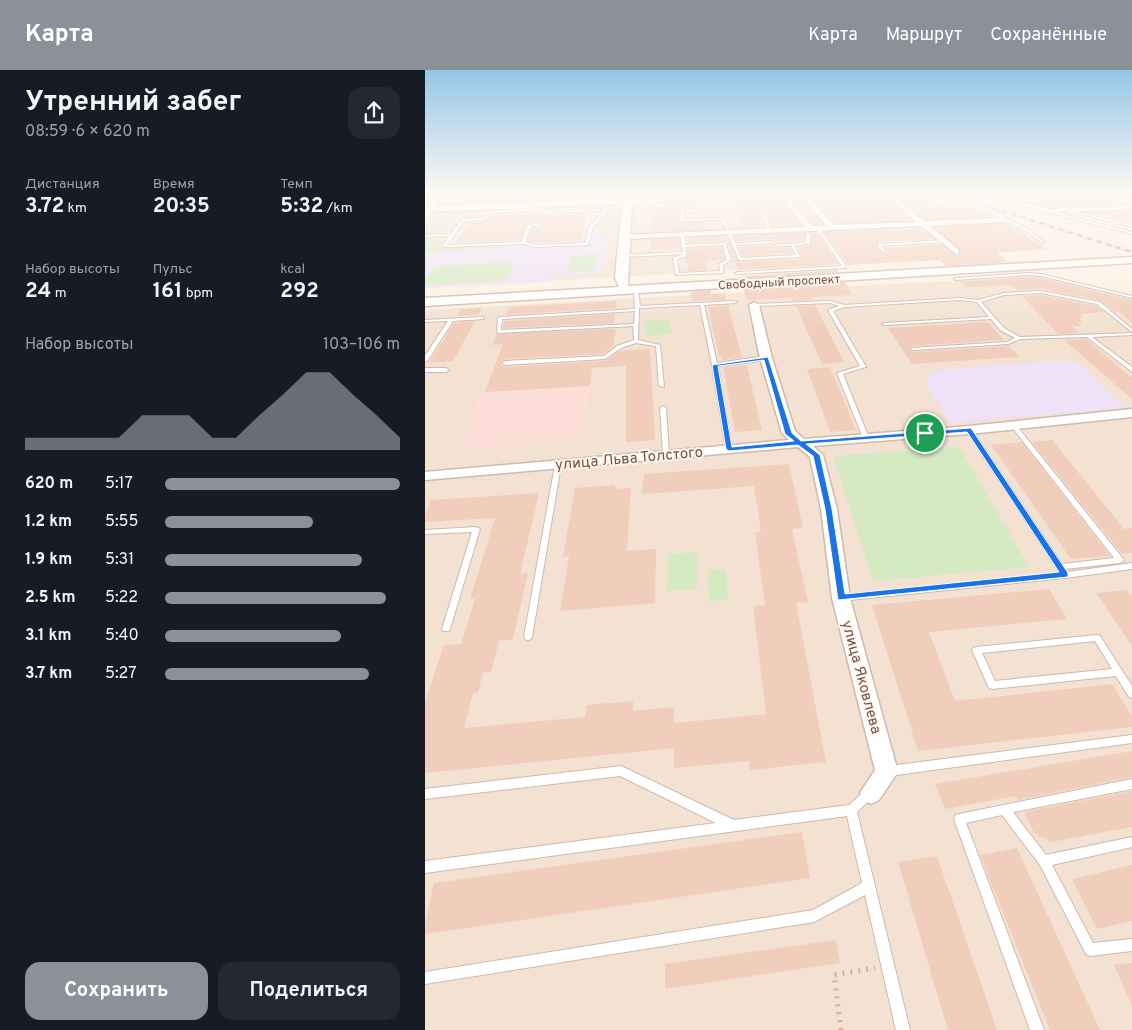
<!DOCTYPE html>
<html lang="ru">
<head>
<meta charset="utf-8">
<style>
  :root { --surface:#171b24; --page:#242831; --text:#f1f3f6; --muted:#9ea1a6; --accent:#8c9099 }
  body { margin:0; font-family:Overpass,sans-serif; background:var(--page); color:var(--text); height:100vh; display:flex; flex-direction:column; font-size:19px; white-space:nowrap }
  * { box-sizing:border-box; margin:0 }
  p { font-size:16px; color:var(--muted) }
  .icon { flex:none; width:28px; height:28px; fill:none; stroke:currentColor; stroke-width:2; stroke-linecap:round; stroke-linejoin:round }
  .map { position:relative; flex:1; overflow:hidden }
  .side { display:flex; flex-direction:column; background:var(--surface); width:425px }
  .side>* { flex:none }
  .pin { position:absolute; display:grid; place-items:center; width:42px; height:42px; color:#fff; margin:-21px; border:2px solid #fff; border-radius:50%; box-shadow:0 1px 5px #0007 }
  .round { display:grid; place-items:center; flex:none; width:52px; height:52px; border-radius:15px; background:var(--page) }
  .overview { display:flex; align-items:center; justify-content:space-between; height:85px; padding:0 25px }
  h1 { font-size:28px; font-weight:700; line-height:38px }
  .stats { display:grid; grid-template-columns:repeat(3,1fr); gap:8px; height:85px; padding:5px 25px }
  .stats div { display:grid; align-content:center }
  .stats b { font-size:21px; font-weight:700 }
  .stats small { font-size:14px; font-weight:400 }
  .stats p { font-size:14px }
  .chart { height:140px; padding:10px 25px }
  .chart p { display:flex; justify-content:space-between }
  .chart svg { width:100%; height:90px; margin-top:5px; fill:var(--accent); opacity:.7 }
  .button { display:flex; gap:10px; margin-top:auto; padding:10px 25px }
  .button a { flex:1; height:58px; border-radius:15px; background:var(--accent); color:#fff; font-size:20px; font-weight:700; line-height:58px; text-align:center }
  .button a+a { background:var(--page); color:var(--text) }
  ul { padding:0 25px; list-style:none; font-size:16px }
  li { display:grid; grid-template-columns:80px 60px 1fr; align-items:center; height:38px }
  li i { height:12px; border-radius:6px; background:var(--accent) }
  header { display:flex; align-items:center; gap:30px; box-sizing:border-box; height:70px; padding:0 25px; background:var(--accent); color:#fff }
  header strong { font-size:24px }
  nav { display:flex; gap:28px; margin-inline-start:auto; font-size:18px }
  main { display:flex; flex:1; min-height:0 }
  .map>svg:first-child { display:block }
  .residential { fill:#f3e2d2 }
  .commercial { fill:#fce0d8 }
  .education { fill:#eee1f8 }
  .green { fill:#d5e9c2 }
  .building { fill:#f1cdbc }
  .lines { fill:none; stroke-linecap:round; stroke-linejoin:round }
  .lane-casing { stroke:#cfb9ae; stroke-width:2 }
  .street-casing { stroke:#cfb9ae; stroke-width:3 }
  .secondary-casing { stroke:#d2b9ab; stroke-width:3 }
  .path-far1 { stroke:#d6b09f; stroke-width:1; stroke-dasharray:0.5 2; stroke-linecap:butt }
  .path { stroke:#d6b09f; stroke-width:5; stroke-dasharray:2 6; stroke-linecap:butt }
  .lane { fill:#fff; fill-rule:evenodd }
  .street { fill:#fff; fill-rule:evenodd }
  .secondary { fill:#fff; fill-rule:evenodd }
  .rail-casing { stroke:#b2a3c5; stroke-width:2.5 }
  .rail { stroke:#fff5ea; stroke-width:2; stroke-dasharray:5; stroke-linecap:butt }
  .route { fill:#1a73e8; stroke:#fff; fill-rule:evenodd }
  .labels { text-anchor:middle; stroke-width:4; stroke-linejoin:round; paint-order:stroke }
  .far-street-label { font-size:12px; fill:#74554a; stroke:#fff5ea }
  .street-label { font-size:15px; fill:#74554a; stroke:#fff5ea }
</style>
</head>
<body>
<header>
<strong>Карта</strong>
<nav><a>Карта</a><a>Маршрут</a><a>Сохранённые</a></nav>
</header>
<main>
<section class="side">
<div class="overview"><div><h1>Утренний забег</h1><p>08:59 · 6 × 620 m</p></div><a class="round"><svg class="icon" aria-label="share" viewBox="0 0 24 24"><path d="M12 15V3M7 8l5-5 5 5M5 13v7h14v-7"/></svg></a></div>
<div class="stats">
<div><p>Дистанция</p><b>3.72<small> km</small></b></div>
<div><p>Время</p><b>20:35</b></div>
<div><p>Темп</p><b>5:32<small> /km</small></b></div>
</div>
<div class="stats">
<div><p>Набор высоты</p><b>24<small> m</small></b></div>
<div><p>Пульс</p><b>161<small> bpm</small></b></div>
<div><p>kcal</p><b>292</b></div>
</div>
<div class="chart"><p><span>Набор высоты</span>103–106 m</p>
<svg viewBox="0 0 160 44" preserveAspectRatio="none"><path d="M0 44V38L10 38L20 38L30 38L40 38L50 27L60 27L70 27L80 38L90 38L100 27L110 17L120 6L130 6L140 17L150 27L160 38V44z"/></svg>
</div>
<ul>
<li><b>620 m</b>5:17<i style="width:100%"></i></li>
<li><b>1.2 km</b>5:55<i style="width:63%"></i></li>
<li><b>1.9 km</b>5:31<i style="width:84%"></i></li>
<li><b>2.5 km</b>5:22<i style="width:94%"></i></li>
<li><b>3.1 km</b>5:40<i style="width:75%"></i></li>
<li><b>3.7 km</b>5:27<i style="width:87%"></i></li>
</ul>
<div class="button"><a>Сохранить</a><a>Поделиться</a></div>
</section>
<div class="map">
<svg width="707" height="960" viewBox="0 0 707 960">
  <rect width="100%" height="100%" fill="#fcf1e4"/>
  <path class="residential" d="M0,124H290L0,135Z
    M500,124L508,126L523,135L561,152L581,151L627,180L540,185L503,152L414,156L389,125Z
    M584,124H707V127L675,137L644,138Z
    M327,130L341,164L391,161L399,173L396,174L407,195L0,218V143Z
    M609,206L703,228L707,230V960H0V240Z"/>
  <path class="commercial" d="M165,316L158,371L35,379L54,323Z"/>
  <path class="education" d="M185,134L190,136L179,200L176,202L124,206L123,212L0,218V163L13,145L24,142Z
    M625,291L653,292L701,338L525,353L501,313L508,301Z"/>
  <path class="green" d="M56,140L60,143L59,146L35,148L26,162L0,164C14,138 29,141 56,140Z
    M186,140H189L185,166L169,167L177,164L178,159L172,158V156Z
    M0,167H20L13,178L79,177L78,179L14,181L0,184Z
    M167,184L173,185L169,200L147,202L143,200L146,186Z
    M89,192L81,211L0,215V210L9,196Z
    M243,249L247,264L222,266L219,251Z
    M534,377L604,497L448,511L408,386Z
    M272,482V519L242,521L244,484Z
    M295,499L301,501L303,530L284,531L283,500Z"/>
  <path class="building" d="M179,124L178,127L135,129L137,125Z
    M126,125H129L128,129L57,132L59,128Z
    M372,125L375,127L397,154H388L364,126Z
    M423,125L425,127H460L486,150L410,153L385,126Z
    M489,125L503,136L519,135L522,137L535,135L569,146L500,149L472,126Z
    M355,126L376,155L346,157L339,136L335,134L332,137L340,157L318,158L308,129Z
    M630,127L659,135L683,128L704,132L684,135H637L627,138L608,133Z
    M276,136L255,140L253,151L257,153L280,152L281,159L226,162V137Z
    M707,140V153L665,143H684Z
    M116,142L120,145L162,143L156,171L111,173L102,171L106,159L118,156L115,151L101,154L96,170L31,173L44,153L61,152L68,145Z
    M580,153L620,179L571,182L583,192L521,196L515,190L423,195L399,162L495,158L509,169L454,172L451,176L459,185L463,182L460,178L516,174L530,185L534,186L536,184L535,179L510,158Z
    M392,162L414,194L313,200L301,171L263,173L262,168L302,166L314,192L374,189L377,185L372,177L386,174V163Z
    M380,163L379,170L367,172H354L346,169L311,171L309,166Z
    M254,168L255,178L226,180V170Z
    M346,175L353,178H365L368,183L317,186L314,177Z
    M297,177L300,189L280,191L282,200L263,201L262,190H258L262,188L263,179Z
    M413,200L414,202L315,208V206Z
    M603,207L616,208L707,230V252L694,242H690L675,230L616,219L592,220L587,215L542,217L536,212Z
    M420,212L427,225L386,227L387,230L368,231L367,228L322,230L318,219Z
    M286,220V224L300,223L301,230L267,231L266,222Z
    M616,225L671,236L679,242L654,244L658,247L653,248L658,252H651L656,256H647L654,263L633,264L597,226Z
    M192,231L191,238L80,245L84,237Z
    M303,235L317,288L297,290L296,286H294L283,237Z
    M390,235L419,292L397,294L371,236Z
    M57,238L53,245L31,246L36,239Z
    M190,244L189,253L78,258L79,251Z
    M50,251L28,291L4,293L29,253Z
    M563,252L579,270L486,276L484,279L488,282L584,276L594,287L487,294L463,258Z
    M188,259L191,260L188,276L178,284L80,289L75,294L80,297L180,291L195,281L225,279L230,370L201,372V296L167,298L165,316L60,322L78,274L67,275L72,264Z
    M661,269L707,308V329L639,270Z
    M319,295L322,296L337,360L310,362L298,297Z
    M405,297L431,360L405,362L382,299Z
    M627,370L699,459L707,458V483L697,484L607,372Z
    M597,372L685,486L646,489L566,375Z
    M364,394L378,458L367,459L383,532L371,533L401,692L325,700L324,691L249,698V678L0,703V632L19,575L36,574L50,529H45L70,448L0,452V445L6,430L114,423L95,504L103,503L88,569L74,571L66,602L58,603L53,622L48,623L39,658L160,647L162,635L208,631V641L249,637V653L341,644L328,536L340,535L330,462L336,461L329,416L217,424L219,404Z
    M190,415V419L206,418L202,481L231,479L230,533L135,541L144,486L138,487L150,418Z
    M624,519L642,549L504,562L530,631L687,614L707,646V657L493,681L447,535Z
    M701,520L707,527V576L671,523Z
    M707,681V707L593,730L591,726L520,739L510,714Z
    M707,721V757L626,772L609,763L599,742Z
    M377,762L385,808L0,864V854L9,813Z
    M592,778L675,960H625L555,785Z
    M512,786L572,960H523L473,792Z
    M707,795V851L672,859L647,809Z
    M411,870L415,893L240,919V894Z
    M707,893V935L689,895Z"/>
  <g class="lines">
    <defs>
      <path id="lane" d="M59,124H62L63,125L125,124L63,127L59,126Z
        M132,124H135L129,135H127Z
        M507,124H512L579,145V147H577L602,158L620,172L617,173L600,160L573,148L574,146Z
        M559,124H564L601,134L599,135Z
        M625,124H630L659,131L680,124H685L659,133Z
        M692,124L707,126V128L693,125Z
        M227,127L229,128L228,134H229L283,132L284,140L259,143V149L299,148L310,173L346,171L354,174H367L381,172V164L383,163L385,164V173L369,176L375,186L373,187L314,190L297,150L257,151L255,150L256,141L280,139L281,138V134L229,136L224,134L225,128ZM346,173L353,176H366L371,185L316,188L311,175Z
        M0,129H11L13,130L0,131Z
        M201,135L202,137L187,138L183,141L168,157L164,174L162,175L111,177L98,174L19,177L17,176L24,166L0,167V165L26,164L37,149L59,148L66,141L118,138L121,139L122,141L181,139L186,136ZM117,140L120,143L179,141L164,157L160,173L111,175L100,172L105,157L116,155L115,153L103,155L97,172L22,175L39,151L61,150L67,143Z
        M334,136L337,137L346,161L343,160Z
        M637,138L707,155V157L636,140Z
        M626,141L707,162V164L626,143Z
        M393,157L421,196V198L312,204L310,203L312,202L417,196L391,158Z
        M257,163L259,164L261,175L300,173L306,190L298,195V203L251,205L248,188L258,184L199,187L197,186L199,185L258,182L255,164ZM298,175L302,190L294,194L295,201L254,203L252,189L261,187V177Z
        M519,170L520,172L457,176L461,182L459,183L452,175L454,174Z
        M603,203L616,204L707,226V228L616,206L603,205L531,210L529,209L531,208Z
        M211,219L213,220L215,236L310,231L312,232L310,233L279,235L292,293L341,286L344,288L341,290L293,296L307,379L306,380L304,381L301,379L287,295L275,235L214,238L213,270L235,275L239,317L234,316L231,276L211,273L196,278L180,289L80,295L77,293L80,291L179,286L192,276L209,270L208,256L74,263L72,262L73,248L75,247L210,239L209,220ZM210,241L209,254L76,260L77,249Z
        M616,221L675,232L707,259V262L672,234L616,223L579,225L556,232L579,258L595,267L707,263V265L667,267L707,297V302L662,267L595,269L583,274L488,280L486,279V278L582,272L590,268L575,260L566,249L459,255L457,254L459,253L564,247L552,232L535,230L419,237L408,241L441,297L418,304L444,368L441,370L438,368L412,303L435,296L403,240L414,236L405,233L329,236L327,235L329,234L405,231L419,235L535,228L553,230L579,223Z
        M57,247L59,248V249L28,251L3,290L0,292V286L23,251L0,252V250Z
        M0,298H21L24,300L21,302H0Z
        M238,336L241,338L244,385L241,387L238,385L235,338Z
        M589,354L591,355L699,490L695,493L640,499L642,502L707,493V499L640,508L416,531L413,530L412,528L413,526L416,525L635,503L541,360L544,358L547,360L637,494L689,488L587,357V355Z
        M133,393L136,395L107,567L106,569L103,570L100,569L99,567L130,395Z
        M51,457L55,459L25,559L24,561H18L17,559L47,462L0,464V460Z
        M672,565L675,566L707,616V628L704,627L691,606L567,619L564,618L547,580L548,578L551,577ZM670,571L687,599L570,611L557,583Z
        M707,665V673L464,706L460,704L459,701L460,698L464,696Z
        M196,696L309,750L424,735L441,720L445,718L449,720L450,723L449,726L432,742L485,960H471L440,825L389,852L0,914V902L388,840L437,813L422,746L0,803V791L291,753L195,706L0,729V719Z
        M707,709V719L588,742L621,785L707,767V777L627,795L668,873L707,869V881L665,886L661,884L615,795L577,745L541,753L619,960H605L529,749L530,745L534,744Z"/>
      <path id="street" d="M13,124H19L3,148H0V141Z
        M297,124H334L331,126L202,133L199,131L202,129Z
        M375,124H381L409,155L491,152L460,124H467L499,151L579,148L583,150L579,152L505,156L534,180V184H531L496,156L199,169L195,167L199,165L379,157L358,127L361,125L387,156H401Z
        M599,132L627,140L637,137H684L707,134V138L684,141H637L627,144L597,135L596,134Z
        M329,232L334,235L347,288L370,361L379,369L544,356L707,339V347L544,364L388,376L398,385L412,439L425,528L473,702L454,730L446,734L438,730L435,723L450,700L407,528L396,439L385,387L373,377L0,410V402L364,370L357,363L335,288L324,235Z"/>
      <path id="secondary" d="M202,128L207,131L203,216L707,187V193L0,236V228L194,217L190,208L197,134L0,142V136Z"/>
    </defs>
    <use href="#lane" class="lane-casing"/>
    <use href="#street" class="street-casing"/>
    <use href="#secondary" class="secondary-casing"/>
    <path class="path-far1" d="M665,164L707,177
      M669,179L696,173"/>
    <path class="path" d="M416,960L409,905L450,898"/>
    <use href="#lane" class="lane"/>
    <use href="#street" class="street"/>
    <use href="#secondary" class="secondary"/>
    <defs>
      <path id="rail" d="M524,124L707,182"/>
    </defs>
    <use href="#rail" class="rail-casing"/>
    <use href="#rail" class="rail"/>
  </g>
  <linearGradient id="sky" x2="0" y2="1"><stop stop-color="#95c6e7"/><stop offset="0.48" stop-color="#fef9f3"/><stop offset="1" stop-color="#fef9f3" stop-opacity="0"/></linearGradient>
  <rect width="707" height="258" fill="url(#sky)"/>
  <path class="route" d="M343,287L367,363L376,371L546,358L643,503V507L413,530L400,439L388,386L373,375L304,381L301,379L287,295ZM339,290L360,364L369,371L307,377L293,296ZM542,362L634,502L420,524L407,439L395,385L381,374Z"/>
  <g class="labels">
    <g class="far-street-label">
      <text transform="translate(354 212) rotate(-3)" y="4">Свободный проспект</text>
    </g>
    <g class="street-label">
      <text transform="translate(204 388) rotate(-5)" y="5">улица Льва Толстого</text>
      <text transform="translate(437 607) rotate(75)" y="5">улица Яковлева</text>
    </g>
  </g>
</svg>
<div class="pin" style="left:500px;top:363px;background:#1e9e55"><svg class="icon" aria-label="arrive" viewBox="0 0 24 24"><path d="M6 21V4h12l-3 4 3 4H6"/></svg></div>
</div>
</main>
</body>
</html>
